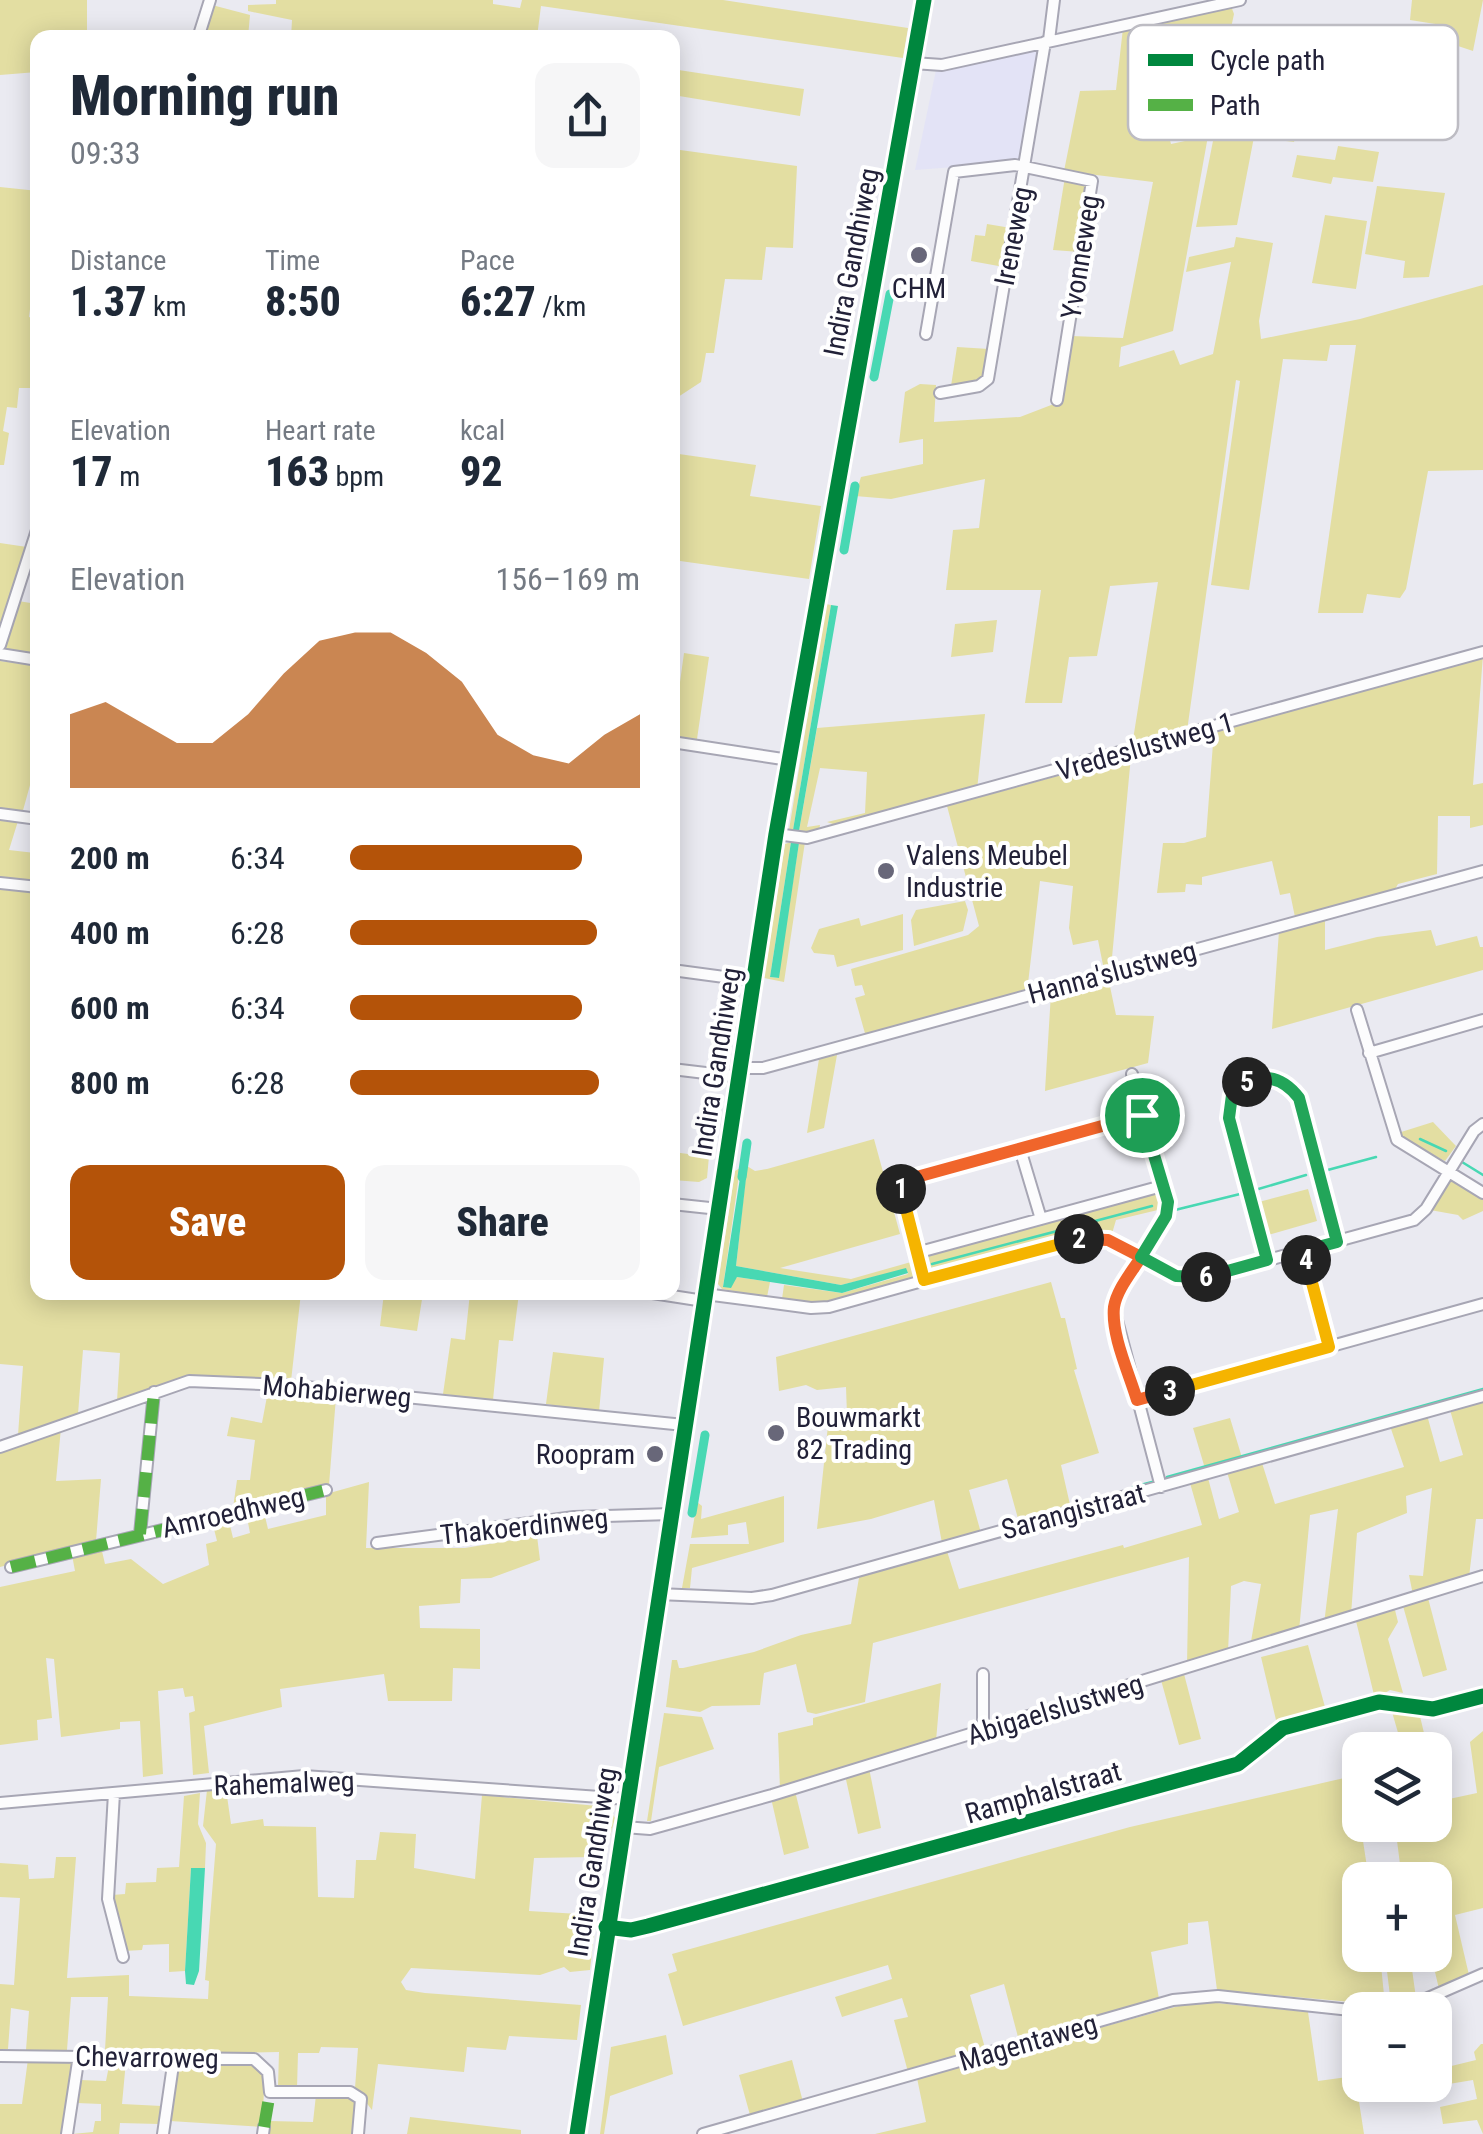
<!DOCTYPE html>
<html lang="en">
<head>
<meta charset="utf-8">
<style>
  :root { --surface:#fff; --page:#f6f6f7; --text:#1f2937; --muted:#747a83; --accent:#b45309 }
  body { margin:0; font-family:"Roboto Condensed",sans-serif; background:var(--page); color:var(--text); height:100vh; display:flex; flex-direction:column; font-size:38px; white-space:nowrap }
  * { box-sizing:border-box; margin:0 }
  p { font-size:32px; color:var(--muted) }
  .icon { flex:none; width:55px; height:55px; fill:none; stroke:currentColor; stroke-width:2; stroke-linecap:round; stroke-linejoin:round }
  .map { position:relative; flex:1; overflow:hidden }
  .panel { position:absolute; left:30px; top:30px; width:650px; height:1270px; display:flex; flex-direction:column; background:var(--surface); border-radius:20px; box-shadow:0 5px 25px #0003 }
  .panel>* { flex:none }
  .buttons { position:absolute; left:1342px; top:1732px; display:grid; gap:20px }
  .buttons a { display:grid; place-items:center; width:110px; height:110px; border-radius:20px; background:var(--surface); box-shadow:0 5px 25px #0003; font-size:50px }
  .pin { position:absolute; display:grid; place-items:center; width:85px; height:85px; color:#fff; margin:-42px; border:5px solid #fff; border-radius:50%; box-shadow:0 2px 10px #0007 }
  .km { position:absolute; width:50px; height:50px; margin:-25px; border-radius:50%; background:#222; color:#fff; font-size:28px; line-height:50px; text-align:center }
  .round { display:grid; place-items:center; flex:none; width:105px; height:105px; border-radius:20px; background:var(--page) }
  .summary { display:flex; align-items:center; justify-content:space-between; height:170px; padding:0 40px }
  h1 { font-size:55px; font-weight:800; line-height:75px }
  .figures { display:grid; grid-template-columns:repeat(3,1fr); gap:15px; height:170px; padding:10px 40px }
  .figures div { display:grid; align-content:center }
  .figures b { font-size:42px; font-weight:800 }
  .figures small { font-size:28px; font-weight:400 }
  .figures p { font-size:28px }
  .chart { height:280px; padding:20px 40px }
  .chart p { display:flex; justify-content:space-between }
  .chart svg { width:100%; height:180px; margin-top:10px; fill:var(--accent); opacity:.7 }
  .button { display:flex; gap:20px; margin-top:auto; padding:20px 40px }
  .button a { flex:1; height:115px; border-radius:20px; background:var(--accent); color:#fff; font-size:40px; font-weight:800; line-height:115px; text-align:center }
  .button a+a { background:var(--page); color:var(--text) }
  ul { padding:0 40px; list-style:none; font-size:32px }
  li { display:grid; grid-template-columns:160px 120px 1fr; align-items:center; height:75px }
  li i { height:25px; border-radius:12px; background:var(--accent) }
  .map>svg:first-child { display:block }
  .built { fill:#e3e3f6 }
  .green { fill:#e3dea2 }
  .water { fill:#48d8b3 }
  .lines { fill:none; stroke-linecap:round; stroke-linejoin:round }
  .stream { stroke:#48d8b3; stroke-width:2.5 }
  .canal { stroke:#48d8b3; stroke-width:9 }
  .minor-casing { stroke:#a7a6b4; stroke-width:14 }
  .major-casing { stroke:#a89ea8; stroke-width:18 }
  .minor { stroke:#fcfcfd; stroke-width:10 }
  .major { stroke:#e7e2e6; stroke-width:14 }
  .quiet { stroke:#55b146; stroke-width:12; stroke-dasharray:25 12; stroke-linecap:butt }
  .cycleway-casing { stroke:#fff; stroke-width:21 }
  .cycleway { stroke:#00873e; stroke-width:15 }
  .split-1-casing { stroke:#fff; stroke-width:20 }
  .split-2-casing { stroke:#fff; stroke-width:20 }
  .split-3-casing { stroke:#fff; stroke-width:20 }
  .split-4-casing { stroke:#fff; stroke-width:20 }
  .split-5-casing { stroke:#fff; stroke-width:20 }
  .split-6-casing { stroke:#fff; stroke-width:20 }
  .split-7-casing { stroke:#fff; stroke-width:20 }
  .split-1 { stroke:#f0652b; stroke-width:12 }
  .split-2 { stroke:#f5b400; stroke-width:12 }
  .split-3 { stroke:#f0652b; stroke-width:12 }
  .split-4 { stroke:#f5b400; stroke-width:12 }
  .split-5 { stroke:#22a559; stroke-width:12 }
  .split-6 { stroke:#22a559; stroke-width:12 }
  .split-7 { stroke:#22a559; stroke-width:12 }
  .poi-dot { fill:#686779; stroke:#fff; stroke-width:4 }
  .labels { text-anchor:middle; stroke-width:8; stroke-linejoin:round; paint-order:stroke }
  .street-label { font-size:28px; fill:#222138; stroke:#fff }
  .poi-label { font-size:28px; fill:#222138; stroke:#fff; text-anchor:start }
  .key { fill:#fff; stroke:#bdbcc3; stroke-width:2.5 }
  .key-label { font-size:28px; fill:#222138 }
</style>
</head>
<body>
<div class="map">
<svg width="1483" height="2134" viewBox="0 0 1483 2134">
  <rect width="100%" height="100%" fill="#eaeaf1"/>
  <path class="built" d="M1039,48L1020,162L915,170L936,70Z"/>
  <path class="green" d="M0,0H87V37L38,38L37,72L0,75Z
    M276,0H493V4L520,8L522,0H723L908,28L903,58L541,6L537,37L291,38L292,20L248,11V5L276,4Z
    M1412,0H1483L1473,51L1446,42L1448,26L1410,20Z
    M212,5L250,15L248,37L202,38Z
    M1231,6L1234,14L1224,61L1216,59L1170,71L1162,111L1171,144L1208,136L1173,331L1121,347L1119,367L1174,350L1180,365L1213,354L1231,262L1186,272L1189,257L1234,247L1236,237L1273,243L1259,321L1261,339L1360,319L1483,285V470L1428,471L1406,589L1400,598L1367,594L1363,613H1318L1356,345H1330L1327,361L1283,359L1249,590L1211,585L1240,381L1236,380L1187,731L1132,746L1158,582L1110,586L1097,656L1069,657L1062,703H1025L1041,590H946L953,530L979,528L985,479L891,499L855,496L861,477L923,464V439L899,443L905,392L920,384L936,385L934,422L1020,417L1059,402L1071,336L1123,338L1153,182L1064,171L1080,91L1116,90L1123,28Z
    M1228,65L1307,75L1304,99L1262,92L1258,116L1299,122L1294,142L1254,137L1237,225L1196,227Z
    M672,69L804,89L800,116L673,95Z
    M1338,146L1379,152L1373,182L1333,177L1331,184L1292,177L1297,155L1335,160Z
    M673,149L797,166L793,248L766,247L762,280L725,279L714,353H706L701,382L678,397H672Z
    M1065,177L1090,183L1080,252L1053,250Z
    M1377,186L1445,193L1429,277L1403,278L1405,261L1365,254Z
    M0,187L38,191L37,278H34L29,317L37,319V388H19L17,408L7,407L3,431L9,433L4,465H0Z
    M1325,215L1367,221L1356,289L1312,283Z
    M987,224L1011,228L1004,267L971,261L975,235L985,236Z
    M957,347L989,349L983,382L951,386Z
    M672,453L756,465L750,496L821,506L809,579L673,560Z
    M0,543L27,547L0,632Z
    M18,601L37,604V656L3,649Z
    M826,604L831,605L793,830H789Z
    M997,620L993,652L951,657L955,624Z
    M684,653L709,657L697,739L673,736V681L680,682Z
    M1483,655L1473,785L1483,783V825L1470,828V816H1438L1437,874L1398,884L1394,891L1295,917L1290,893L1280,895L1272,861L1202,877V885L1186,884L1185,892L1157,893L1163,843H1184L1206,837L1214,730Z
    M0,661L38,666L37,760L22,814L0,811Z
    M985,714L977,790L839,826L827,822L865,813L867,772L820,768L807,827L820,825L819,831H799L817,728Z
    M1131,756L1111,968L1104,970L1098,940L1073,945L1069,928L1073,886L1040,881L1027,992L866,1037L855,998L865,995L862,985L855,986L851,969L968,935L979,926L947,806Z
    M0,818L18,821L9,850L35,853L32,882L0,878Z
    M791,842L770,977L778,978L799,843L805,842L784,982L764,978L785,844Z
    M0,886L37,891L38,1292L301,1293L291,1381L186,1376L117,1401L120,1353L83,1350L78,1414L18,1435L23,1366L0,1364Z
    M965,901L968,910L963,931L914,946L911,920L916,910Z
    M903,914V950L837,967L834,955L814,953L811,948L819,929L859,918L861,926Z
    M1325,917V950L1377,937L1431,930L1436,946L1477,936L1480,947H1483V970L1272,1029L1279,931Z
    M1108,977L1116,1015L1154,1016L1148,1063L1045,1091L1051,993Z
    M837,1055L824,1128L807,1133L819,1059Z
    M1433,1122L1456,1146L1445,1161L1403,1140L1398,1133Z
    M874,1139L900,1234L780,1268L851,1279L911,1262L916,1270L914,1278L824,1303L782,1299L784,1285L842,1293L908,1274L906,1269L841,1285L736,1266L747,1166L755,1171L767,1169Z
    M710,1145L707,1178L699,1182L673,1180V1152L688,1154Z
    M740,1168L723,1287L737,1277L770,1282L767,1297L722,1289L718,1284L735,1171Z
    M1454,1180L1483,1197V1211L1463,1220L1458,1215L1430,1210L1446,1183Z
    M1308,1189L1317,1221L1268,1235L1259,1202Z
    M1153,1193L1162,1199V1209L1116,1220L1111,1237L1078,1235L932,1274L925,1270L927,1254Z
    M1051,1282L1061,1318H1065L1077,1369L1074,1370L1099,1453L1061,1465L1071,1509L1019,1522L1007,1479L969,1490L981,1533L942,1543L934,1500L871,1519L817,1529L829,1416L847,1415L846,1387L817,1390L806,1385L779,1391L776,1357Z
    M384,1293H423L417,1331L380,1326Z
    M470,1293H519L513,1341L499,1340L493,1400L443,1394L451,1338L465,1340Z
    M553,1352L604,1358L599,1412L546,1404Z
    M268,1391L336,1397L329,1485L233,1508L237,1480H250L255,1440L227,1436L231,1417L262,1423Z
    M1483,1400V1519H1476L1469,1577L1413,1595L1409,1575L1423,1576L1432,1488L1406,1496L1407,1513L1357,1533L1351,1615L1324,1624L1338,1509L1310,1515L1299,1631L1250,1647L1261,1584L1244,1581L1231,1586L1228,1652L1187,1664L1189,1557L873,1643L865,1702L816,1714L807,1712L796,1664L764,1673L760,1705L712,1706L700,1712L666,1707L672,1660H677L679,1668H683L754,1652L801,1635L851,1624L860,1572L946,1548L959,1589L1123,1545L1124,1548L1202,1525L1190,1483L1208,1478L1219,1519L1239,1512L1227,1472L1262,1463L1275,1504L1404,1467L1390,1426L1427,1415L1440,1462L1463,1455L1450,1410Z
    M1230,1418L1243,1461L1206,1472L1193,1428Z
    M61,1428L56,1481L101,1479L96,1541L0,1567V1453Z
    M369,1482L366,1548H465L537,1536L540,1560L491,1578L461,1579L460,1603L419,1606L420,1628L480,1629V1669L453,1668L452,1701H388L384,1674L280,1689L282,1707L204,1726L209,1773L193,1775L189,1713L195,1711L193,1696L185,1697L183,1688L158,1691L163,1774L143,1777L140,1721L120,1722V1729L61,1737L54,1659L46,1658L52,1718L37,1720L38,1740L0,1745V1587L75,1571L72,1555L101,1547L105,1564L131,1559L163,1584L209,1565L206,1544L217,1541L212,1521L228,1517L233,1538L250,1533L246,1512L263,1508L268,1529L326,1515V1494Z
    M784,1496V1542L692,1568L690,1588H682L690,1544H749L746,1522L728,1525V1535L691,1538L697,1502L702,1506L701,1519Z
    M1428,1598L1447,1670L1423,1677L1403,1606Z
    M1395,1610L1398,1622L1388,1639L1403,1693L1390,1690L1375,1699L1356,1621Z
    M1308,1645L1325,1707L1276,1720L1261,1657Z
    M1184,1674L1201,1739L1179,1745L1161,1680Z
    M941,1683L936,1741L780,1790L778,1733L813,1725V1718Z
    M1390,1705L1419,1712L1428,1750H1403Z
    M664,1713L702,1717L714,1749L659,1767L651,1821H647Z
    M1483,1731V1908L1455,1915L1469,1975L1439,1989L1431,1955H1435V1880H1402L1395,1825H1435V1802L1477,1793L1470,1742Z
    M869,1768L881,1828L858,1834L845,1775Z
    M1353,1776L1369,1880H1360V1955H1380L1385,2005L1217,1990L1208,1921L1188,1923V1944L1151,1952L1159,1999L1018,2037L1004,1984L970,1995L985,2048L908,2072L894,2020L908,2017L902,1998L842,2017L835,1997L892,1979L888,1965L683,2026L668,1974L677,1971L672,1954L1130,1827Z
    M226,1789L231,1824L263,1819L264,1826L316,1827L318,1897L354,1898L356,1860H376L380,1832L416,1834L414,1868L475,1879L482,1795L608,1807L615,1818L609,1840L595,1844L594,1857L534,1858L529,1911L596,1915L590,1970L570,1972L564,1967L540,1975L411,1968L401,1982L406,1990L425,1993L581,2005L577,2040L509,2036L506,2050L467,2047L464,2072L378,2064L372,2110L355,2088L358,2048L321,2047L319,2053H298L297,2088L278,2087L279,2052L168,2054L105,2050L108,1997H71L67,2050H26L29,2011L11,2008L8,2049H0V1984L14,1985L20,1898L0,1897V1863L28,1865L29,1879L54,1878L56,1857H76L67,1978L129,1975V1996L208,1999L209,1981L205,1980L216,1844L203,1826L207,1790Z
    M795,1791L809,1848L784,1855L771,1798Z
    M200,1793L198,1824L206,1843L205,1868H191L185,1971L169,1972V1944L143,1945L142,1950L124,1951L112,1895L125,1894L126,1883L156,1882L157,1868L179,1867L184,1796Z
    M1385,1955H1410L1416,1998L1391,2004Z
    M1197,2001L1308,2012L1318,2081L1355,2076L1364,2134H875L926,2122L917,2078Z
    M666,2035L673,2074L610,2096L604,2134H600L611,2047Z
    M1481,2044H1483V2134L1477,2120L1443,2124L1440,2107L1477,2099L1473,2080L1437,2086L1435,2070L1476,2060L1474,2052Z
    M28,2059H76L65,2134H0V2104H22Z
    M183,2060L254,2062L265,2073L262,2127L170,2121L178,2063Z
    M792,2060L803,2102L750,2115L739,2075Z
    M110,2061H126L122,2104L162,2106L159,2124L120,2123L119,2134H72L93,2132L95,2121H101V2104L77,2103L80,2080L106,2081Z
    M316,2095H350L359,2102L356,2134H268L269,2121L313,2122Z
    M410,2117L521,2130V2134H407Z"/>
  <path class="water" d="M831,605L838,606L799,831L793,830Z
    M791,842L799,843L779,978L770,977Z
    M742,1165L747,1170L736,1266L841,1285L906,1268L908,1273L842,1293L737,1277L731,1288L723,1287Z
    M191,1868H205L199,1971L194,1985L186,1984L185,1971Z"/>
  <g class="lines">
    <path class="stream" d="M1420,1139L1446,1151
      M1462,1162L1483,1175
      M1324,1171L1376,1157
      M1255,1190L1306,1175
      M1175,1210L1240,1194
      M932,1264L1152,1206
      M1167,1477L1483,1389
      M1133,1487L1152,1482"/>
    <path class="canal" d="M874,377L890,294
      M844,550L855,486
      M742,1177L747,1143
      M692,1513L705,1435"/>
    <defs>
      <path id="minor" d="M198,38L210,0
        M1049,40L1054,0
        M913,63L942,65L1240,0
        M926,334L954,172L1015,165L1092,181L1057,400
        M940,393L979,386L988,379L1045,42
        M0,645L38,527
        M0,654L38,660
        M672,742L789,760
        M0,814L38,819
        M776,834L807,838L1483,652
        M0,883L38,887
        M672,970L754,981
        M1357,1010L1397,1140L1483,1193
        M1369,1053L1483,1020
        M741,1068H763L1483,871
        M672,1069L739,1077
        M1132,1074L1168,1202L1166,1216L1118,1294L1114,1309L1161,1487
        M1020,1149L1041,1219
        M672,1204L719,1209
        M1303,1251L1329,1347
        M916,1253L1162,1186
        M1267,1261L1229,1117C1229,1074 1275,1067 1299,1098L1337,1242
        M924,1280L900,1194L903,1183L1143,1115
        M646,1292L704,1301
        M705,1294L811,1308L829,1307L1069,1240C1130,1233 1154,1282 1199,1279L1414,1220L1426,1209L1474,1131L1483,1124
        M1137,1400L1483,1304
        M0,1447L189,1381L286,1385L684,1425
        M140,1534L154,1392
        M377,1543L574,1517L671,1514
        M11,1567L326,1490
        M658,1594L752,1598L772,1595L1483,1396
        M983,1674V1730
        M114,1793L108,1899L123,1957
        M0,1803L304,1776L628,1799
        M624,1827L650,1829L772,1795L1483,1576
        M606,1927L631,1930L648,1926L1238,1764L1283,1728L1379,1702L1433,1709L1483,1696
        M1377,2010L1419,2002L1483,1974
        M0,2056L254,2059L268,2072L270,2092H350L361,2099L358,2134
        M67,2134L79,2055
        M163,2134L174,2058
        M263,2134L264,2127
        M703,2134L1173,2000L1218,1996L1360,2011"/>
      <path id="major" d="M577,2134L776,834L924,0"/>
    </defs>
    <use href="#minor" class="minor-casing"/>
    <use href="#major" class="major-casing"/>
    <use href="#minor" class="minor"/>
    <use href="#major" class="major"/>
    <path class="quiet" d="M140,1534L154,1392
      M11,1567L326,1490
      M264,2127L270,2092"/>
    <defs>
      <path id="cycleway" d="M606,1927L631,1930L648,1926L1238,1764L1283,1728L1379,1702L1433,1709L1483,1696
        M577,2134L776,834L924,0"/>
    </defs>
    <use href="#cycleway" class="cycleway-casing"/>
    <use href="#cycleway" class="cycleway"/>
  </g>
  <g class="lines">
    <defs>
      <path id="split-1" d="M901,1189L913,1178L1142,1115"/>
      <path id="split-2" d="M901,1189L924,1280L1079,1239"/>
      <path id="split-3" d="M1079,1239L1108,1240L1141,1257C1132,1272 1117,1289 1114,1307C1111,1335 1129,1373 1137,1400L1170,1391"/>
      <path id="split-4" d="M1170,1391L1329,1347L1306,1260"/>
      <path id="split-5" d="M1247,1082C1268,1073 1285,1080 1299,1098L1337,1242L1303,1251L1306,1260"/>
      <path id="split-6" d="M1206,1277L1267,1260L1229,1118L1232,1095L1247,1082"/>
      <path id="split-7" d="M1142,1115L1168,1202L1166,1216L1141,1257L1176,1276L1206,1277"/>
    </defs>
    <use href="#split-1" class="split-1-casing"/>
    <use href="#split-2" class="split-2-casing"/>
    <use href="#split-3" class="split-3-casing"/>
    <use href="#split-4" class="split-4-casing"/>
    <use href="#split-5" class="split-5-casing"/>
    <use href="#split-6" class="split-6-casing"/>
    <use href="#split-7" class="split-7-casing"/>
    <use href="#split-1" class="split-1"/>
    <use href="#split-2" class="split-2"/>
    <use href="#split-3" class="split-3"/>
    <use href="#split-4" class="split-4"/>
    <use href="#split-5" class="split-5"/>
    <use href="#split-6" class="split-6"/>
    <use href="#split-7" class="split-7"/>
  </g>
  <g class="poi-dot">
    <circle cx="919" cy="255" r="10"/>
    <circle cx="886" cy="871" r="10"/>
    <circle cx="776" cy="1433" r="10"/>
    <circle cx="655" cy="1454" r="10"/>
  </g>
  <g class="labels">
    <g class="street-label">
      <text transform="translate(1013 236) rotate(-79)" y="10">Ireneweg</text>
      <text transform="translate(1080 257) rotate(-81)" y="10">Yvonneweg</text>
      <text transform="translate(851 262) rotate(-79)" y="10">Indira Gandhiweg</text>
      <text transform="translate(1145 746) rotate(-16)" y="10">Vredeslustweg 1</text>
      <text transform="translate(1112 972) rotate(-15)" y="10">Hanna'slustweg</text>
      <text transform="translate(716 1062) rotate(-81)" y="10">Indira Gandhiweg</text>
      <text transform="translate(337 1391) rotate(5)" y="10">Mohabierweg</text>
      <text transform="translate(1073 1511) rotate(-15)" y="10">Sarangistraat</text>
      <text transform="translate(233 1512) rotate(-13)" y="10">Amroedhweg</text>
      <text transform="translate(524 1526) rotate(-6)" y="10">Thakoerdinweg</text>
      <text transform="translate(1055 1709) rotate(-17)" y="10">Abigaelslustweg</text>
      <text transform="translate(284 1783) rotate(-2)" y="10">Rahemalweg</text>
      <text transform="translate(1043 1792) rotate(-16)" y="10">Ramphalstraat</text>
      <text transform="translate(592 1862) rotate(-81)" y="10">Indira Gandhiweg</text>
      <text transform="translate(1028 2042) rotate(-16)" y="10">Magentaweg</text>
      <text transform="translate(147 2057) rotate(1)" y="10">Chevarroweg</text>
    </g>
    <g class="poi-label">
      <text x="919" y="298" text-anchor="middle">CHM</text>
      <text x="906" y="865">Valens Meubel<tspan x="906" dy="32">Industrie</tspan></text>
      <text x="796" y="1427">Bouwmarkt<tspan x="796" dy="32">82 Trading</tspan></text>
      <text x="635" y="1464" text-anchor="end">Roopram</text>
    </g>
  </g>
  <rect x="1128" y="25" width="330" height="115" rx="15" class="key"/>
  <rect x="1148" y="54" width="45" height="12" fill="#00873e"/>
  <rect x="1148" y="99" width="45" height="12" fill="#55b146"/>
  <g class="key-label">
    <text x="1210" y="70">Cycle path</text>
    <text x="1210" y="115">Path</text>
  </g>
</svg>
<div class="buttons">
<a><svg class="icon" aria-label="layers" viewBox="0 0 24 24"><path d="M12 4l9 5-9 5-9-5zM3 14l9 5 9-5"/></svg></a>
<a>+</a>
<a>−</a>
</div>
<div class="pin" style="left:1142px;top:1115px;background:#1e9e55"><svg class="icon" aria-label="arrive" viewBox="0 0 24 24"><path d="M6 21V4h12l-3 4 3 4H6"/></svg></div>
<b class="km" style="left:901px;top:1189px">1</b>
<b class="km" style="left:1079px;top:1239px">2</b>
<b class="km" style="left:1170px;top:1391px">3</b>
<b class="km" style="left:1306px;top:1260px">4</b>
<b class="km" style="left:1247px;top:1082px">5</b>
<b class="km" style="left:1206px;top:1277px">6</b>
<section class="panel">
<div class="summary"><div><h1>Morning run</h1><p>09:33</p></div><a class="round"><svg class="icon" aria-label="share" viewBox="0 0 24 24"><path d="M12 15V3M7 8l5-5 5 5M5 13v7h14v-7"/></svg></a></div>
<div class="figures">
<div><p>Distance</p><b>1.37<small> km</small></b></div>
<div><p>Time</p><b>8:50</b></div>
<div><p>Pace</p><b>6:27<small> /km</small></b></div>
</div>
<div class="figures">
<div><p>Elevation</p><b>17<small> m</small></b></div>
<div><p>Heart rate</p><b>163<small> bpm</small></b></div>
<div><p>kcal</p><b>92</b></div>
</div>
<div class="chart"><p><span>Elevation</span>156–169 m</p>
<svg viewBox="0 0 160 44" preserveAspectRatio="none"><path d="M0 44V26L10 23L20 28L30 33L40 33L50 26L60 16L70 8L80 6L90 6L100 11L110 18L120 31L130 36L140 38L150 31L160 26V44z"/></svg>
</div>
<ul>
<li><b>200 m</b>6:34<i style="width:80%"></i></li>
<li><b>400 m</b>6:28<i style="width:85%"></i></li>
<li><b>600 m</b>6:34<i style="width:80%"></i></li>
<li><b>800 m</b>6:28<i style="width:86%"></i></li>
</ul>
<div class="button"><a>Save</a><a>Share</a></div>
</section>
</div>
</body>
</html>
